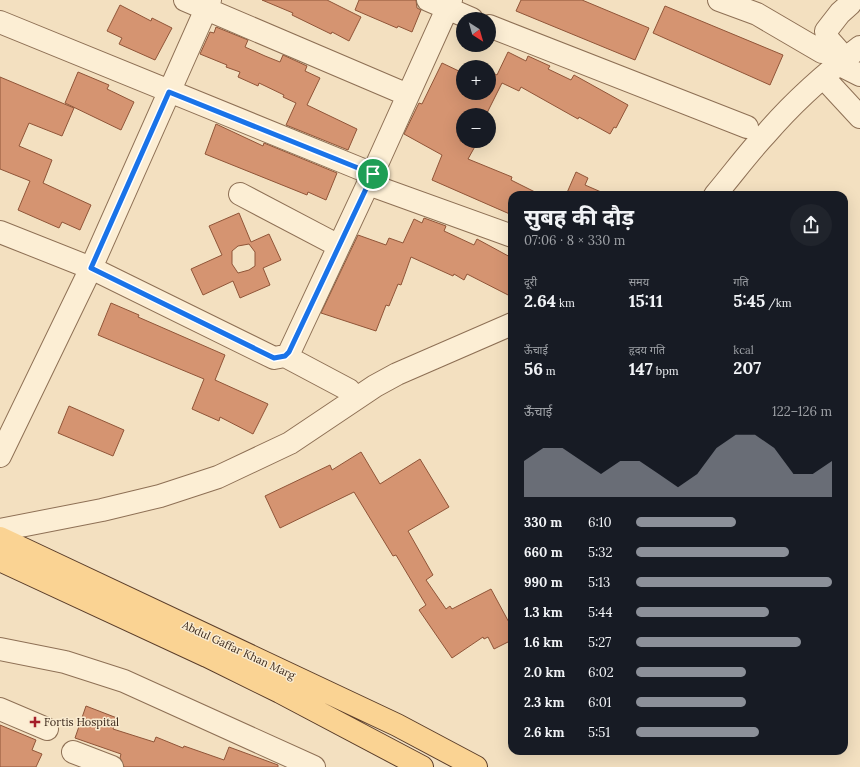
<!DOCTYPE html>
<html lang="hi">
<head>
<meta charset="utf-8">
<style>
  :root { --surface:#171b24; --page:#20242c; --text:#f1f3f6; --muted:#9ea1a6; --accent:#8c9099 }
  body { margin:0; font-family:Lora,"Noto Sans Devanagari",serif; background:var(--page); color:var(--text); height:100vh; display:flex; flex-direction:column; font-size:15px; white-space:nowrap }
  * { box-sizing:border-box; margin:0 }
  p { font-size:13px; color:var(--muted) }
  .icon { flex:none; width:22px; height:22px; fill:none; stroke:currentColor; stroke-width:2; stroke-linecap:round; stroke-linejoin:round }
  .map { position:relative; flex:1; overflow:hidden }
  .panel { position:absolute; left:508px; top:191px; width:340px; height:564px; display:flex; flex-direction:column; background:var(--surface); border-radius:12px; box-shadow:0 4px 16px #0002 }
  .panel>* { flex:none }
  .needle { width:26px; rotate:143deg }
  .tools { position:absolute; left:456px; top:12px; display:grid; gap:8px }
  .tools a { display:grid; place-items:center; width:40px; height:40px; border-radius:50%; background:var(--surface); box-shadow:0 4px 16px #0002; font-size:20px }
  .pin { position:absolute; display:grid; place-items:center; width:34px; height:34px; color:#fff; margin:-17px; border:2px solid #fff; border-radius:50%; box-shadow:0 1px 4px #0007 }
  .round { display:grid; place-items:center; flex:none; width:42px; height:42px; border-radius:21px; background:var(--page) }
  .overview { display:flex; align-items:center; justify-content:space-between; height:68px; padding:0 16px }
  h1 { font-size:22px; font-weight:700; line-height:30px }
  .metrics { display:grid; grid-template-columns:repeat(3,1fr); gap:6px; height:68px; padding:4px 16px }
  .metrics div { display:grid; align-content:center }
  .metrics b { font-size:17px; font-weight:700 }
  .metrics small { font-size:11px; font-weight:400 }
  .metrics p { font-size:11px }
  .chart { height:112px; padding:8px 16px }
  .chart p { display:flex; justify-content:space-between }
  .chart svg { width:100%; height:72px; margin-top:4px; fill:var(--accent); opacity:.7 }
  ul { padding:0 16px; list-style:none; font-size:13px }
  li { display:grid; grid-template-columns:64px 48px 1fr; align-items:center; height:30px }
  li i { height:10px; border-radius:5px; background:var(--accent) }
  .map>svg:first-child { display:block }
  .building { fill:#d59471; stroke:#905538; fill-rule:evenodd }
  .lines { fill:none; stroke-linecap:round; stroke-linejoin:round }
  .minor-casing { stroke:#8e7055; stroke-width:24 }
  .major-casing { stroke:#5b3e2a; stroke-width:24 }
  .minor { stroke:#fceed4; stroke-width:22 }
  .major { stroke:#fad393; stroke-width:22 }
  .route-casing { stroke:#fff; stroke-width:8 }
  .route { stroke:#1a73e8; stroke-width:5 }
  .poi-dot { fill:#a41e29; stroke:#f9ebd0; stroke-width:1.5 }
  .labels { text-anchor:middle; stroke-width:3; stroke-linejoin:round; paint-order:stroke }
  .street-label { font-size:11px; fill:#3c291c; stroke:#f9ebd0 }
  .poi-label { font-size:11px; fill:#3c291c; stroke:#f9ebd0; text-anchor:start }
</style>
</head>
<body>
<div class="map">
<svg width="860" height="767" viewBox="0 0 860 767">
  <rect width="100%" height="100%" fill="#f3e0c0"/>
  <path class="building" d="M262,0H327L361,17L349,41L332,32L331,34L292,15L293,13Z
    M359,0H416L417,8L421,10L412,32L398,26L397,28L355,10Z
    M521,0H582L649,28L635,60L516,11Z
    M120,5L151,21L152,18L172,28L155,60L119,44L122,38L107,31Z
    M665,6L783,55L770,85L653,33Z
    M216,27L248,40L245,47L265,56L280,62L283,55L307,66L305,71L320,78L307,105L357,129L348,150L286,125L296,103L283,97L284,95L259,83L258,86L238,77L240,72L226,67L227,65L200,54L210,32L214,33Z
    M508,52L526,61L528,56L550,66L548,69L571,80L574,75L628,105L616,128L614,127L610,134L579,117L578,119L521,87L519,91L502,83L486,115H463V134L460,141H478L468,159L512,177L511,180L541,195H512V215L432,180L442,155L404,134L417,107L419,103L422,104L442,63L463,73V93H489V71L497,75Z
    M78,72L109,85L107,89L134,102L121,130L65,103Z
    M0,77L74,108L62,136L29,123L19,146L52,160L43,183L91,205L80,230L62,222L59,228L18,210L30,181L0,169Z
    M216,124L263,146L264,143L337,173L326,200L308,192L307,195L205,154Z
    M576,172L588,178L585,185L608,195H566Z
    M239,213L251,242L269,234L281,260L263,268L270,285L240,298L233,281L203,295L191,269L222,255L209,226ZM249,244L255,252V266L249,270L238,273L232,264V251L238,246Z
    M424,218L446,226L444,231L474,245L477,239L512,258V297L467,274L464,280L454,274L453,276L411,257L401,285L398,284L389,306L386,305L376,331L321,313L358,235L386,245L389,238L403,243L414,219L422,223Z
    M111,303L139,315L138,317L225,355L215,380L268,404L253,434L220,417L219,421L192,409L204,379L98,335Z
    M69,406L124,430L113,456L58,433Z
    M361,452L380,484L420,459L449,507L408,531L433,575L426,580L446,609L450,606L452,609L491,589L512,628V640L494,649L488,637L484,639L483,637L452,658L419,610L426,605L396,555L393,556L354,492L280,528L265,496L330,465L332,470Z
    M86,706L117,718L113,729L154,742L156,737L183,748L184,746L224,760L229,747L278,765V767H124L120,758L121,754L75,738Z
    M0,725L36,740L32,750L42,754L36,767H0Z"/>
  <g class="lines">
    <defs>
      <path id="minor" d="M185,0L408,95
        M428,0L472,19
        M719,0L757,14L822,52
        M0,22L373,174
        M489,26L747,127
        M845,58L828,39L826,31L840,13L850,4
        M838,64L860,75
        M823,77L860,117
        M368,184L512,236
        M240,194L339,246
        M715,195C732,175 748,153 766,134C794,101 826,73 860,47
        M0,232L91,268L274,358L285,356L289,353L368,184L451,0
        M285,356L349,390
        M0,456L91,268L210,0
        M0,530L102,510L160,496L218,477L290,443L375,386L397,374L512,324
        M0,649L65,662L124,681L314,767
        M0,709L47,729
        M73,752L112,767"/>
      <path id="major" d="M0,538L397,725L476,767
        M0,560L207,656L280,692L422,767"/>
    </defs>
    <use href="#minor" class="minor-casing"/>
    <use href="#major" class="major-casing"/>
    <use href="#minor" class="minor"/>
    <use href="#major" class="major"/>
  </g>
  <g class="lines">
    <defs>
      <path id="route" d="M169,92L373,174L289,352L285,356L274,358L91,268Z"/>
    </defs>
    <use href="#route" class="route-casing"/>
    <use href="#route" class="route"/>
  </g>
  <path class="poi-dot" d="M33 716h4v4h4v4h-4v4h-4v-4h-4v-4h4z"/>
  <g class="labels">
    <g class="street-label">
      <text transform="translate(239 650) rotate(25)" y="4">Abdul Gaffar Khan Marg</text>
    </g>
    <g class="poi-label">
      <text x="44" y="726">Fortis Hospital</text>
    </g>
  </g>
</svg>
<div class="tools">
<a><svg class="needle" viewBox="-14 -14 28 28"><path d="M0-13l5 13h-10z" fill="#e53935"/><path d="M0 13l5-13h-10z" fill="#9ea1a6"/></svg></a>
<a>+</a>
<a>−</a>
</div>
<div class="pin" style="left:373px;top:174px;background:#1e9e55"><svg class="icon" aria-label="arrive" viewBox="0 0 24 24"><path d="M6 21V4h12l-3 4 3 4H6"/></svg></div>
<section class="panel">
<div class="overview"><div><h1>सुबह की दौड़</h1><p>07:06 · 8 × 330 m</p></div><a class="round"><svg class="icon" aria-label="share" viewBox="0 0 24 24"><path d="M12 15V3M7 8l5-5 5 5M5 13v7h14v-7"/></svg></a></div>
<div class="metrics">
<div><p>दूरी</p><b>2.64<small> km</small></b></div>
<div><p>समय</p><b>15:11</b></div>
<div><p>गति</p><b>5:45<small> /km</small></b></div>
</div>
<div class="metrics">
<div><p>ऊँचाई</p><b>56<small> m</small></b></div>
<div><p>हृदय गति</p><b>147<small> bpm</small></b></div>
<div><p>kcal</p><b>207</b></div>
</div>
<div class="chart"><p><span>ऊँचाई</span>122–126 m</p>
<svg viewBox="0 0 160 44" preserveAspectRatio="none"><path d="M0 44V22L10 14L20 14L30 22L40 30L50 22L60 22L70 30L80 38L90 30L100 14L110 6L120 6L130 14L140 30L150 30L160 22V44z"/></svg>
</div>
<ul>
<li><b>330 m</b>6:10<i style="width:51%"></i></li>
<li><b>660 m</b>5:32<i style="width:78%"></i></li>
<li><b>990 m</b>5:13<i style="width:100%"></i></li>
<li><b>1.3 km</b>5:44<i style="width:68%"></i></li>
<li><b>1.6 km</b>5:27<i style="width:84%"></i></li>
<li><b>2.0 km</b>6:02<i style="width:56%"></i></li>
<li><b>2.3 km</b>6:01<i style="width:56%"></i></li>
<li><b>2.6 km</b>5:51<i style="width:63%"></i></li>
</ul>
</section>
</div>
</body>
</html>
